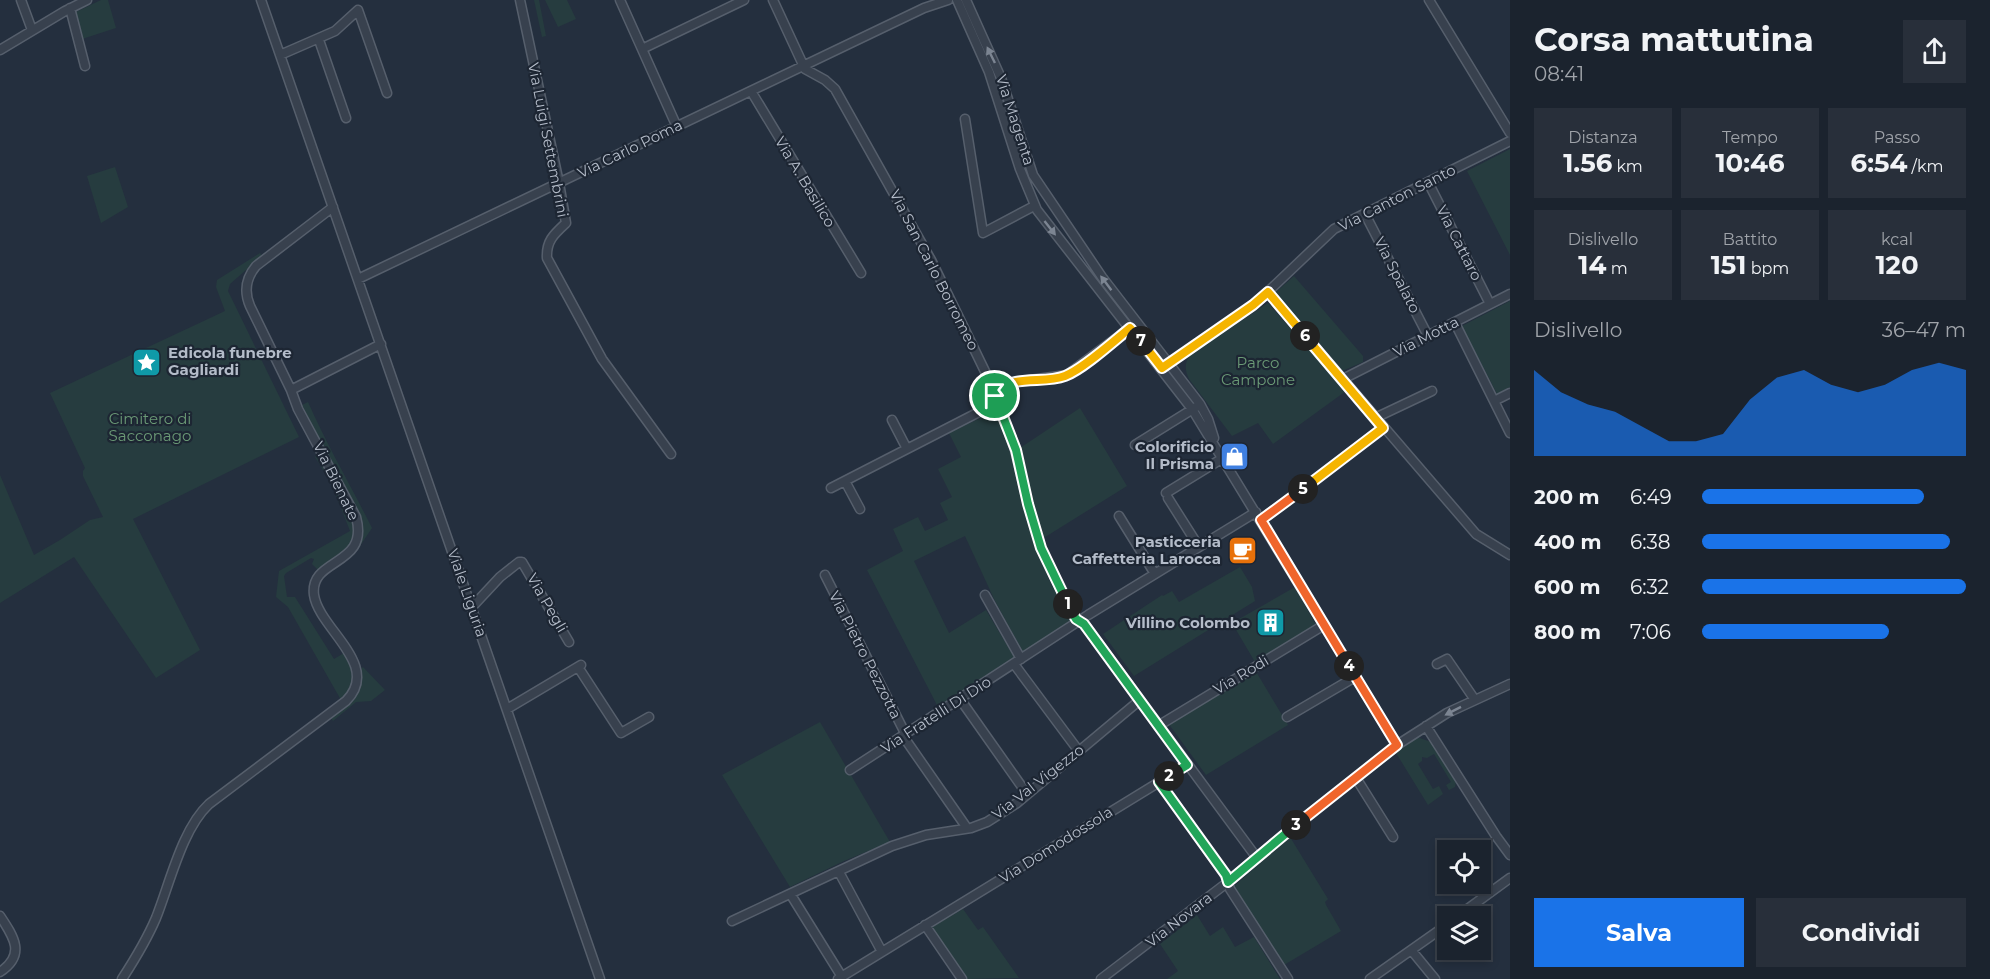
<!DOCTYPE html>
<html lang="it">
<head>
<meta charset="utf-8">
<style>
  :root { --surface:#1b232e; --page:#282f3a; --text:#f1f3f6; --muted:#a0a4aa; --line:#39404a; --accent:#1a73e8 }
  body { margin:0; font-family:Montserrat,sans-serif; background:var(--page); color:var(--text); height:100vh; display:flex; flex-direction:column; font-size:22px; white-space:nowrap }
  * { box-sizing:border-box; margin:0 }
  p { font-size:20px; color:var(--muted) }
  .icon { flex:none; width:33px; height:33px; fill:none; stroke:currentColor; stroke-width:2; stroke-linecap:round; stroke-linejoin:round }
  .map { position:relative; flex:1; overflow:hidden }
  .details { display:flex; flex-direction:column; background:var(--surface); width:480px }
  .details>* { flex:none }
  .tools { position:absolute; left:1437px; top:840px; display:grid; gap:12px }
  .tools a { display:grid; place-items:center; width:54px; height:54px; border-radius:0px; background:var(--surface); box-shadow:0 3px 9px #0003,0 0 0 2px var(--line); font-size:30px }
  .pin { position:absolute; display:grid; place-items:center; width:51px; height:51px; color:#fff; margin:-26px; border:3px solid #fff; border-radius:50%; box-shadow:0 2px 6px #0007 }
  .km { position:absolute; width:30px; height:30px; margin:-15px; border-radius:50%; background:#222; color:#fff; font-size:16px; line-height:30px; text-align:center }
  .round { display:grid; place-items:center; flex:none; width:63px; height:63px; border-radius:0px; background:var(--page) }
  .head { display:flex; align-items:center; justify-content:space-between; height:102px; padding:0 24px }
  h1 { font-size:33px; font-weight:700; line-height:45px }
  .figures { display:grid; grid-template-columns:repeat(3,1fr); gap:9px; height:102px; padding:6px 24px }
  .figures div { display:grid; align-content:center; border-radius:0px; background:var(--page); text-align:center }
  .figures b { font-size:26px; font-weight:700 }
  .figures small { font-size:16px; font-weight:400 }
  .figures p { font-size:16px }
  .chart { height:168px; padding:12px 24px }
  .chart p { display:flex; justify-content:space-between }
  .chart svg { width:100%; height:108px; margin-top:6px; fill:var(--accent); opacity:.7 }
  .cta { display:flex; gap:12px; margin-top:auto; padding:12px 24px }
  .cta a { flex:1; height:69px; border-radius:0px; background:var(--accent); color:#fff; font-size:24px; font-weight:700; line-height:69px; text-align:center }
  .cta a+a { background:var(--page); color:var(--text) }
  ul { padding:0 24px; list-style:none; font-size:20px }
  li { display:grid; grid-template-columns:96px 72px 1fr; align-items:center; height:45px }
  li i { height:15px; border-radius:8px; background:var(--accent) }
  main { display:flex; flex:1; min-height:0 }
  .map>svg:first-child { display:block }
  .green { fill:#263c3f }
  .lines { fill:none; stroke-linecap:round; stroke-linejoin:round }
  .minor-casing { stroke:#565f6c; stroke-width:11 }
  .minor { stroke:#38414e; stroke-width:8 }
  .oneway { fill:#7c8592 }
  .split-1-casing { stroke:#fff; stroke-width:12 }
  .split-2-casing { stroke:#fff; stroke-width:12 }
  .split-3-casing { stroke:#fff; stroke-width:12 }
  .split-4-casing { stroke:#fff; stroke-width:12 }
  .split-5-casing { stroke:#fff; stroke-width:12 }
  .split-6-casing { stroke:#fff; stroke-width:12 }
  .split-7-casing { stroke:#fff; stroke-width:12 }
  .split-8-casing { stroke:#fff; stroke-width:12 }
  .split-1 { stroke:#22a559; stroke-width:8 }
  .split-2 { stroke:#22a559; stroke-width:8 }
  .split-3 { stroke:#22a559; stroke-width:8 }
  .split-4 { stroke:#f0652b; stroke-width:8 }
  .split-5 { stroke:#f0652b; stroke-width:8 }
  .split-6 { stroke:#f5b400; stroke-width:8 }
  .split-7 { stroke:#f5b400; stroke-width:8 }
  .split-8 { stroke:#f5b400; stroke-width:8 }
  .labels { text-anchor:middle; stroke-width:4.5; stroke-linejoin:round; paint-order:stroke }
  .street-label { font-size:15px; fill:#b4bcc9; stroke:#1d2633 }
  .poi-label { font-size:15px; font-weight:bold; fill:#b4bcc9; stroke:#1d2633; text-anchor:end }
  .park-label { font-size:15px; fill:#6b9a76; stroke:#1d2633 }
</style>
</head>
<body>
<main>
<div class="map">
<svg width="1510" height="979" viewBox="0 0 1510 979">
  <rect width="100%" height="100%" fill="#242f3e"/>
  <path class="green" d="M101,0H108L116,28L82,39L76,12Z
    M534,0H539L546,36L542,37Z
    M545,0H567L576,19L558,27Z
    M1510,149V255L1467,171Z
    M115,167L128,207L101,223L87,176Z
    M260,253L262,256L230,284L228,291L299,437L133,519L200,650L156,678L74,557L0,603V475L34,555L60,540L90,520L103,517L83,476V471L85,468L50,393L225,311L216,287L217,280Z
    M1294,276L1363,356V362L1342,371L1275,293Z
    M1510,301V387L1497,394L1462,326Z
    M1268,303L1346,391L1273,444L1258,423L1232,436L1189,379C1185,371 1184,363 1190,355Z
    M1004,389L1017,450L1080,408L1127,486L1034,544L1052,586L1072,619L1023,652L995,601L965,536L914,561L949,633L986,610L1014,657L938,707L867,570L903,551L893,529L918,517L925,531L948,520L940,503L952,497L938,469L961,457L949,433L991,413L995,409Z
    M308,402C327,445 351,486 372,528L356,552L357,514L302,405Z
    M319,452L356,526L350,547L318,570L312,564L314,559L311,558L286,573L284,576L287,597H295L334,659L344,653C356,672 357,684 341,700L288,607L276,597L279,571L350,531L332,485L315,457Z
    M1240,567L1252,587L1255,601L1134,676L1103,634L1162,595L1163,596L1172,591L1179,602Z
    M1295,587L1316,625L1255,662L1232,623Z
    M363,667L385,690L371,701L356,702L333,721L330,716L360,680V670Z
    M1255,670L1288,725L1206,775L1168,723Z
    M820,722L890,842L844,861L790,887L722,775Z
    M1417,737L1431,742L1456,781L1455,787L1449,790L1446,785L1451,782L1434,754L1427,758L1422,757V761L1418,764L1433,789L1439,786L1443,794L1428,805L1396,753Z
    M1290,837L1328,899L1325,902L1326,905L1341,931L1284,965L1233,887Z
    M963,909L978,930L983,927L1019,978L967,979L932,927Z
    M1197,915L1210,936L1223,927L1235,947L1254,937L1280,979H1167L1178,971L1160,944Z"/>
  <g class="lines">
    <defs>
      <path id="minor" d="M21,0L32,30
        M261,0L600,979
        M520,0L559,183L566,223C554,234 546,241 547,258L602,359L671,454
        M620,0L677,127
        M773,0L805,69L825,80L835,89L931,260L994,390L1015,450L1028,504L1041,548L1075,619L1084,624L1257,858
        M957,0L989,72L1020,169L1037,210L1192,409L1397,745
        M966,0L1001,78L1033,175L1102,277L1200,404L1208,419L1214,438
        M1429,0L1510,133
        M70,8L85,66
        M319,40L346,118
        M642,49L744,0
        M0,50L65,11L87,0
        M280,55L335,31L358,10L387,93
        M751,91L861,273
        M965,119L983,233L1034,206
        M1428,182L1490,304
        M1365,214L1428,336
        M358,279L924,8L948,0
        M1268,292L1476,534L1510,555
        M1455,323L1510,433
        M1165,366L1256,303L1334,229L1510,141
        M1343,379L1510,294
        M291,390L381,344
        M1494,401L1510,393
        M1375,418L1432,391
        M892,420L907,449
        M1135,445L1196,407
        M845,481L860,509
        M831,488L979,412C991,404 995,391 1007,383L1067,375L1134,325
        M1166,493L1223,458
        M1168,498L1199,547
        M1119,516L1155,574
        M1261,520L1383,428
        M825,575L906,735
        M985,595L1021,659
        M472,607L500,577L519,562H522L569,642
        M1014,664L1078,750
        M1437,664L1447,659L1475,700
        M578,667L621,733L649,717
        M960,699L1027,794
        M507,709L581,665
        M1287,717L1355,677
        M1158,726L1324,625
        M1426,726L1496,836L1510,855
        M903,736L967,828
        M850,770L1088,615L1256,512
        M1356,778L1393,837
        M1159,781L1226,876L1230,889L1288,979
        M839,872L882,952
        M791,895L842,977
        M0,916C14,937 26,955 0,972
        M1458,916L1510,878
        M732,921L892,846L926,835L971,828L987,822L1017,803L1140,700
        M925,925L962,979
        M1412,951L1435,979
        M122,979C135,959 147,939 156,918C170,883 182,829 209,804L346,701C382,665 319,629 314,595C309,557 370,567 356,517L298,409L291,390L250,306C244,292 246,278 256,266L333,207
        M838,979L1187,765
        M1101,979L1228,882L1288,831L1397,745L1447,713L1510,684
        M1370,979L1448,924"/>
    </defs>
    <use href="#minor" class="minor-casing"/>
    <use href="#minor" class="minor"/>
  </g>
  <defs><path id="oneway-solid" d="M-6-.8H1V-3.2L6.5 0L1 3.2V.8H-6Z" transform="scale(1.5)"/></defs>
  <g class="oneway">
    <use href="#oneway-solid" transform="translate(991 55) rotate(-116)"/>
    <use href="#oneway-solid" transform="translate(1050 228) rotate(52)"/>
    <use href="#oneway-solid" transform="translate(1106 283) rotate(-127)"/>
    <use href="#oneway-solid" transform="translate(1453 711) rotate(153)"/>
  </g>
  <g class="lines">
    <defs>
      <path id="split-1" d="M995,396L1016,450L1028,504L1041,548L1068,604"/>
      <path id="split-2" d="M1068,604L1076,619L1084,624L1187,765L1169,776"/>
      <path id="split-3" d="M1169,776L1159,782L1226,875L1228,882L1296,825"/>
      <path id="split-4" d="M1296,825L1397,745L1349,666"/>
      <path id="split-5" d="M1303,489L1261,520L1349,666"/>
      <path id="split-6" d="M1303,489L1383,428L1305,336"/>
      <path id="split-7" d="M1141,341L1162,368L1253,305L1268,292L1305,336"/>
      <path id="split-8" d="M995,396C1011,372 1041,385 1065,376C1083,369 1114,341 1130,328L1141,341"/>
    </defs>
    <use href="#split-1" class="split-1-casing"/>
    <use href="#split-2" class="split-2-casing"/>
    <use href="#split-3" class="split-3-casing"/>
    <use href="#split-4" class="split-4-casing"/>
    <use href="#split-5" class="split-5-casing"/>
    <use href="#split-6" class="split-6-casing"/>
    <use href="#split-7" class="split-7-casing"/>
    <use href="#split-8" class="split-8-casing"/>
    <use href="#split-1" class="split-1"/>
    <use href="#split-2" class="split-2"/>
    <use href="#split-3" class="split-3"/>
    <use href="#split-4" class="split-4"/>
    <use href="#split-5" class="split-5"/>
    <use href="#split-6" class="split-6"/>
    <use href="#split-7" class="split-7"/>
    <use href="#split-8" class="split-8"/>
  </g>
  <defs>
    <symbol id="sight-square" viewBox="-11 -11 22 22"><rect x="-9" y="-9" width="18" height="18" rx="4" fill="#0f9aa8" stroke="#1d2633"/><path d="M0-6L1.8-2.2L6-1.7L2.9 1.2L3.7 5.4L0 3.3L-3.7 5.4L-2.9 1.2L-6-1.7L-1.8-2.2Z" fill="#fff"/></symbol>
    <symbol id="shop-square" viewBox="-11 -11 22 22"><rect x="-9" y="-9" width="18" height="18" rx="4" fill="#3f7fe0" stroke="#1d2633"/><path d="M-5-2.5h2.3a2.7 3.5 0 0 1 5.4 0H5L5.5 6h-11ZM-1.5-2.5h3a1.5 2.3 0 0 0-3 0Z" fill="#fff"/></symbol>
    <symbol id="cafe-square" viewBox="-11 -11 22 22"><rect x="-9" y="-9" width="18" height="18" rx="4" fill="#e8710a" stroke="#1d2633"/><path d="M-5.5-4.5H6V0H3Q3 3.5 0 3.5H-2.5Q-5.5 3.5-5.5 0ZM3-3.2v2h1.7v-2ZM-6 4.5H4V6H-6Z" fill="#fff"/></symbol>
    <symbol id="building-square" viewBox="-11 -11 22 22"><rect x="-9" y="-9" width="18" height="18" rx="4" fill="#0f9aa8" stroke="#1d2633"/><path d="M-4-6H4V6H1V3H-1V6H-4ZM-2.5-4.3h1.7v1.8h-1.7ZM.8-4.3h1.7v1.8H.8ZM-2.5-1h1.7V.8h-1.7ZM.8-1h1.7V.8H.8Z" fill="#fff"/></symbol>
  </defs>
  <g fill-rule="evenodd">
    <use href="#sight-square" x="130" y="346" width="33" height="33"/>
    <use href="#shop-square" x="1218" y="440" width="33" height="33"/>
    <use href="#cafe-square" x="1226" y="534" width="33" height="33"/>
    <use href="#building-square" x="1254" y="606" width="33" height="33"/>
  </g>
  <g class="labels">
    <g class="street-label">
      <text transform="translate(1015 120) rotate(72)" y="5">Via Magenta</text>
      <text transform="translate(548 140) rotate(79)" y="5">Via Luigi Settembrini</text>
      <text transform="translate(630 149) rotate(-26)" y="5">Via Carlo Poma</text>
      <text transform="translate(805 182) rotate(59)" y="5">Via A. Basilico</text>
      <text transform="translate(1397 198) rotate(-27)" y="5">Via Canton Santo</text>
      <text transform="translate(1459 243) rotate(63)" y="5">Via Cattaro</text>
      <text transform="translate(934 270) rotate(63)" y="5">Via San Carlo Borromeo</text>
      <text transform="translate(1397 275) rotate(63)" y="5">Via Spalato</text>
      <text transform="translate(1426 337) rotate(-27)" y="5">Via Motta</text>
      <text transform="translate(336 481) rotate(64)" y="5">Via Bienate</text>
      <text transform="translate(467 593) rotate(71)" y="5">Viale Liguria</text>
      <text transform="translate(547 603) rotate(60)" y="5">Via Pegli</text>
      <text transform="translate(865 655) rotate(63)" y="5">Via Pietro Pezzotta</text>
      <text transform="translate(1241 675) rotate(-31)" y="5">Via Rodi</text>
      <text transform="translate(936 715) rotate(-33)" y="5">Via Fratelli Di Dio</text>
      <text transform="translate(1038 782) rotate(-38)" y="5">Via Val Vigezzo</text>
      <text transform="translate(1056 845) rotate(-32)" y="5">Via Domodossola</text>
      <text transform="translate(1179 920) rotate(-38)" y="5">Via Novara</text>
    </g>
    <g class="poi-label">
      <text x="168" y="358" text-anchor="start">Edicola funebre<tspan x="168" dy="17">Gagliardi</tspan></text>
      <text x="1214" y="452">Colorificio<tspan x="1214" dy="17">Il Prisma</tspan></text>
      <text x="1221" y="547">Pasticceria<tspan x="1221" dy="17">Caffetteria Larocca</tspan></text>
      <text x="1250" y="628">Villino Colombo</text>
    </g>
    <g class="park-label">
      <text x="1258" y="368">Parco<tspan x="1258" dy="17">Campone</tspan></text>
      <text x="150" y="424">Cimitero di<tspan x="150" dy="17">Sacconago</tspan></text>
    </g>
  </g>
</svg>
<div class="tools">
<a><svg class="icon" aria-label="locate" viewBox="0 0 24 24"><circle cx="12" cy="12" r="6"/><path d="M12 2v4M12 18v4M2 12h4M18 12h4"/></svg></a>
<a><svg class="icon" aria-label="layers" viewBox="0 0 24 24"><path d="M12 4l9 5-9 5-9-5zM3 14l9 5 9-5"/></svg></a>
</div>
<div class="pin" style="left:995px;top:396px;background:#1e9e55"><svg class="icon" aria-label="arrive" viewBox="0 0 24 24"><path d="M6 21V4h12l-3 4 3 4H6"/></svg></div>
<b class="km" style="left:1068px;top:604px">1</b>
<b class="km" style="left:1169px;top:776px">2</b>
<b class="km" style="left:1296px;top:825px">3</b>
<b class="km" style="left:1349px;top:666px">4</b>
<b class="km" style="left:1303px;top:489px">5</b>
<b class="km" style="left:1305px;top:336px">6</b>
<b class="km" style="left:1141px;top:341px">7</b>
</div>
<section class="details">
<div class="head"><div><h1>Corsa mattutina</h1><p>08:41</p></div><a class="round"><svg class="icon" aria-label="share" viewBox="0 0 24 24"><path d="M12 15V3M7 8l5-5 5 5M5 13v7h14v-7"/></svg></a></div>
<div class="figures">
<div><p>Distanza</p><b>1.56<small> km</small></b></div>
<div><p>Tempo</p><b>10:46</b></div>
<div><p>Passo</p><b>6:54<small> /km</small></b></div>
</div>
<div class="figures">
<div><p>Dislivello</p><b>14<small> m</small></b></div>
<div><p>Battito</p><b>151<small> bpm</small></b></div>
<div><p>kcal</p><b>120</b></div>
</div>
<div class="chart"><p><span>Dislivello</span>36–47 m</p>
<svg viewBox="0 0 160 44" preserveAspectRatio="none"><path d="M0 44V9L10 18L20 23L30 26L40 32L50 38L60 38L70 35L80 21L90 12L100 9L110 15L120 18L130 15L140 9L150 6L160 9V44z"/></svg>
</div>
<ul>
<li><b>200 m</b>6:49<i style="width:84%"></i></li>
<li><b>400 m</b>6:38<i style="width:94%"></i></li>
<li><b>600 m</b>6:32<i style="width:100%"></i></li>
<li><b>800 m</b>7:06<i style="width:71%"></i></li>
</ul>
<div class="cta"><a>Salva</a><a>Condividi</a></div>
</section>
</main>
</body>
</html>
